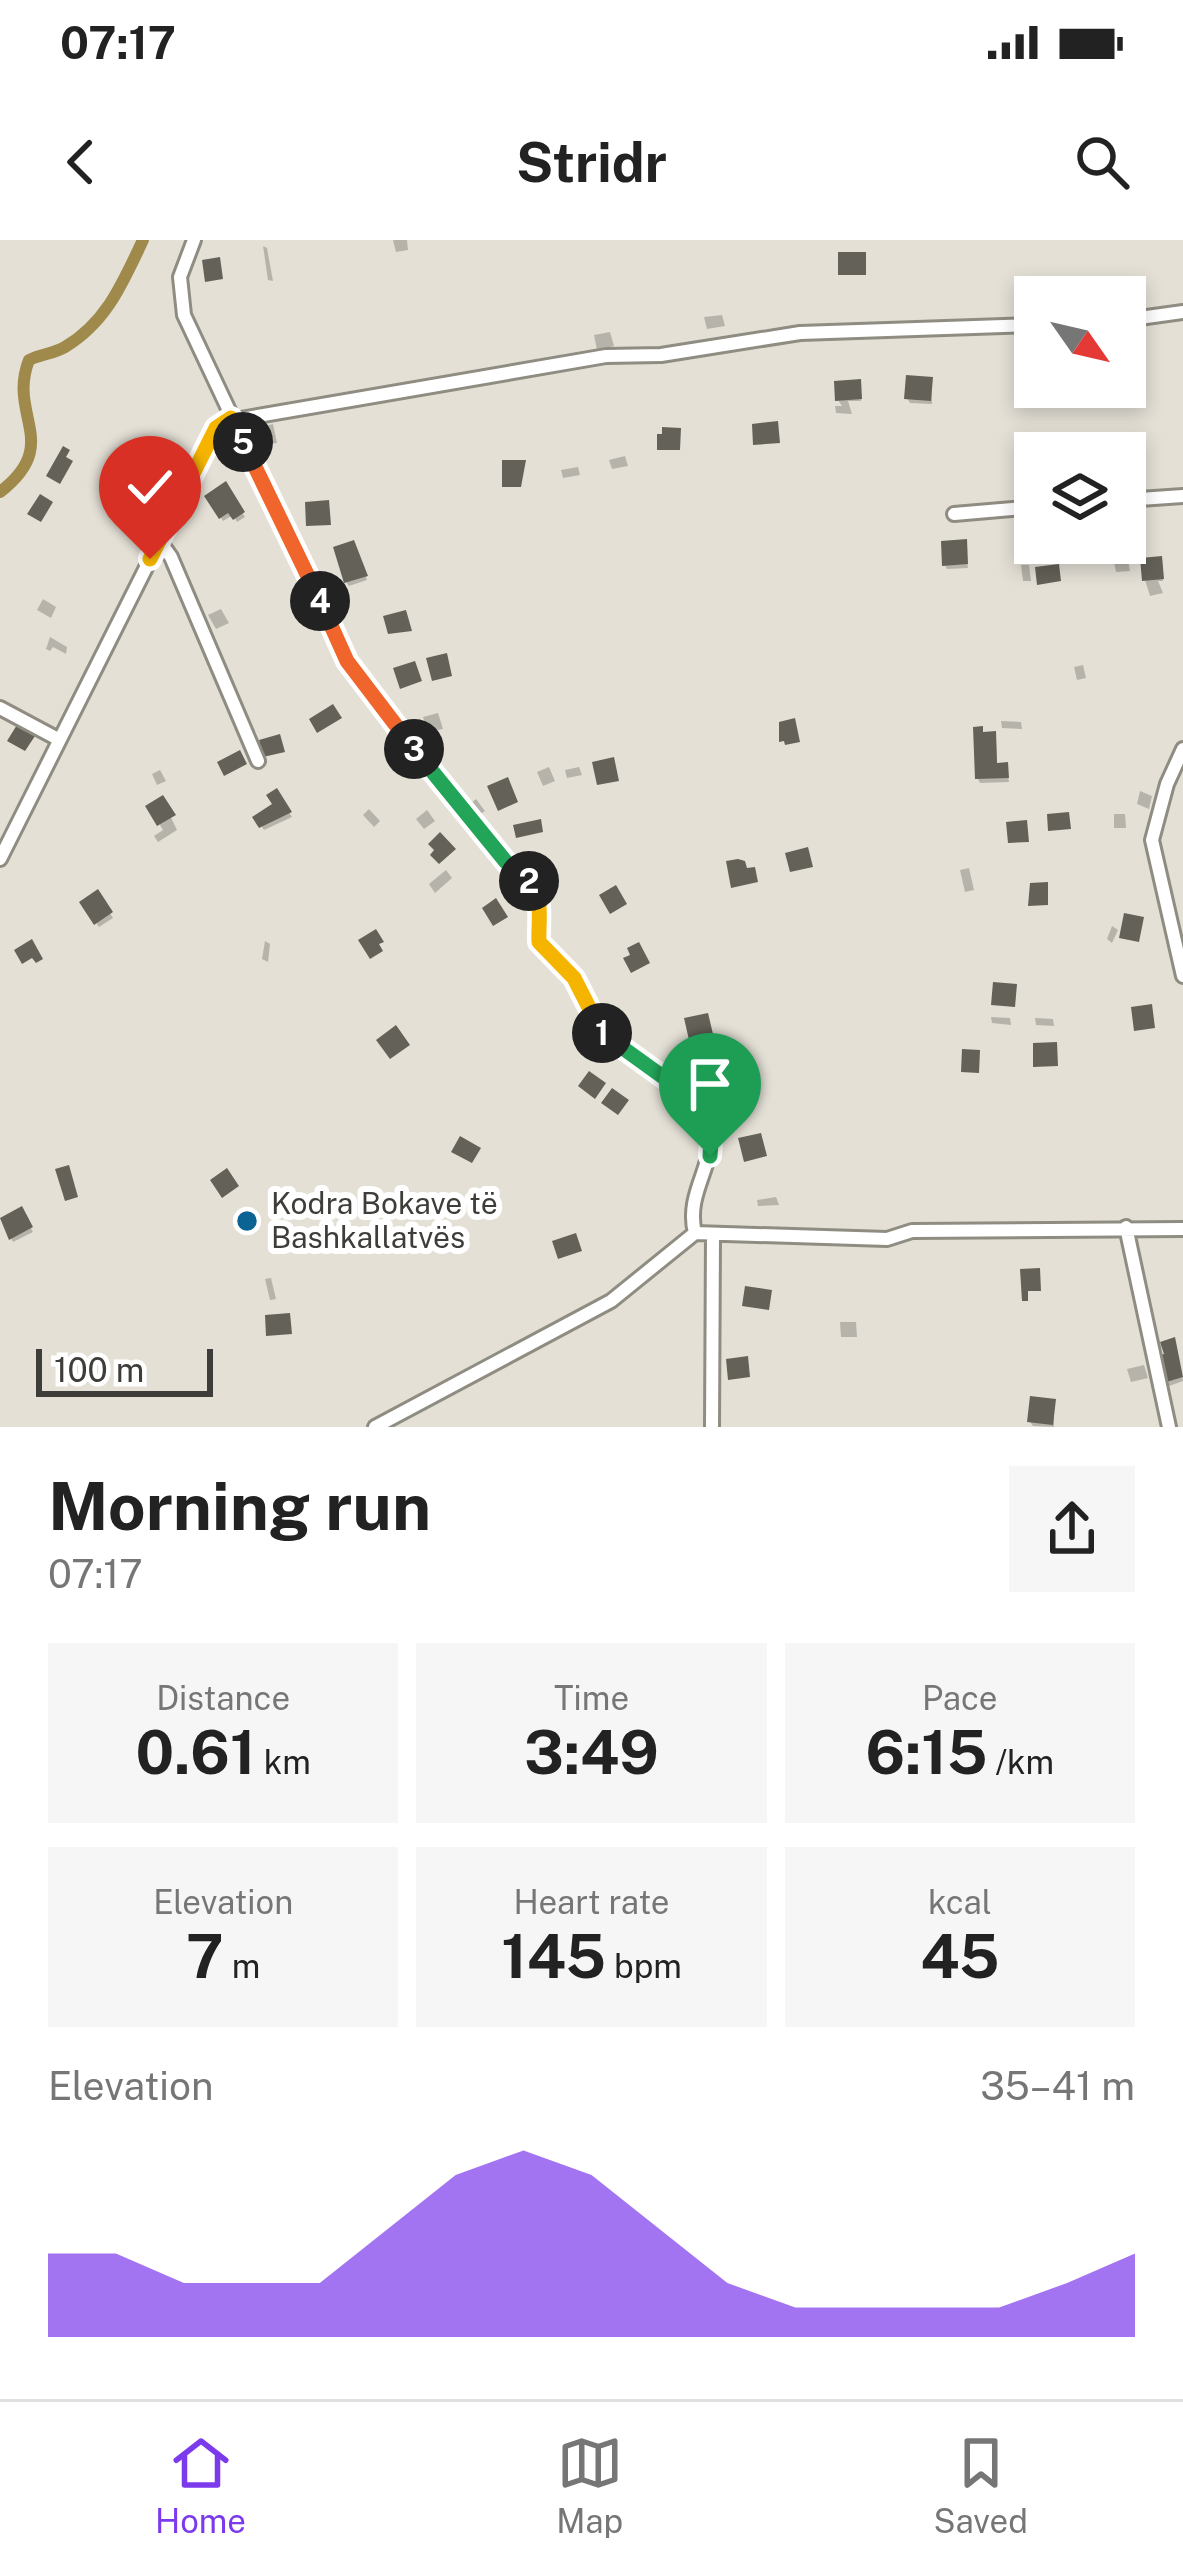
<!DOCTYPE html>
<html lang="en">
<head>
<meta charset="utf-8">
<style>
  :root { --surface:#fff; --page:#f6f6f6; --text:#222; --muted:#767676; --line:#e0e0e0; --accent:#7c3aed }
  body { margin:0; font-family:"Public Sans",sans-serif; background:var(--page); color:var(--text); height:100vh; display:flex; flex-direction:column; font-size:45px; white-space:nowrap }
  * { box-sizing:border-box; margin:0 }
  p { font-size:39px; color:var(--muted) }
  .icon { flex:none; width:66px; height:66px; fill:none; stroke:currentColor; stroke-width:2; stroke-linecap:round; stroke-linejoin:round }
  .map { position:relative; height:1187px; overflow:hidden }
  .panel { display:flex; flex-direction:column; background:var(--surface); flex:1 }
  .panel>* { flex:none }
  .needle { width:78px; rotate:124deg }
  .controls { position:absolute; left:1014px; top:36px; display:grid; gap:24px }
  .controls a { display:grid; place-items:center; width:132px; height:132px; border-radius:0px; background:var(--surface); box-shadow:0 6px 18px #0003; font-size:60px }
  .scale { position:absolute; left:36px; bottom:30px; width:177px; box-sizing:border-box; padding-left:12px; border:6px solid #3e3d39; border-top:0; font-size:33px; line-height:42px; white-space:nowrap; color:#3e3d39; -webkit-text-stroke:9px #fff; paint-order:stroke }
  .pin { position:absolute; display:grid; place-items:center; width:102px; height:102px; color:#fff; margin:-123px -51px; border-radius:50% 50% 50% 0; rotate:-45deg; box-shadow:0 0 12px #0007 }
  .pin .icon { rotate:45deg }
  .km { position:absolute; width:60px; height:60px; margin:-30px; border-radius:50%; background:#222; color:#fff; font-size:33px; line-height:60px; text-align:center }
  .round { display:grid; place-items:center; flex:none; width:126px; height:126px; border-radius:0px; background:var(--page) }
  .overview { display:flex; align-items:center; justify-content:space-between; height:204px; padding:0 48px }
  h1 { font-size:66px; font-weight:700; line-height:90px }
  .figures { display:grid; grid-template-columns:repeat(3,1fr); gap:18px; height:204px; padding:12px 48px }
  .figures div { display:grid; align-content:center; border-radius:0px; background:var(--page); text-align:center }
  .figures b { font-size:60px; font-weight:700 }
  .figures small { font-size:33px; font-weight:400 }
  .figures p { font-size:33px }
  .chart { height:336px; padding:24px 48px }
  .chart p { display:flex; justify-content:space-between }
  .chart svg { width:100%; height:216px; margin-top:12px; fill:var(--accent); opacity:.7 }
  .status { display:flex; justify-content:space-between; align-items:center; height:84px; padding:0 60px; background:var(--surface); direction:ltr }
  .status svg { height:33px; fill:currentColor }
  header { display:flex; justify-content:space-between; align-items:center; height:156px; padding:0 48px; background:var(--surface); font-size:54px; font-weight:700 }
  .tab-bar { display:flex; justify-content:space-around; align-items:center; height:168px; border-top:3px solid var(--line); background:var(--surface); font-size:33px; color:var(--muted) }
  .tab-bar a { display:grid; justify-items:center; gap:6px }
  .tab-bar .on { color:var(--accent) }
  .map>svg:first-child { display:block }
  .shadow { fill:#0003 }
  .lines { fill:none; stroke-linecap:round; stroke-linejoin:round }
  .canal { stroke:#9f8a4c; stroke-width:12 }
  .building { fill:#646158 }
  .minor-casing { stroke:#8f8c82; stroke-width:18 }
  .minor { stroke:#fff; stroke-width:12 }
  .split-1-casing { stroke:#fff; stroke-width:24 }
  .split-2-casing { stroke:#fff; stroke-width:24 }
  .split-3-casing { stroke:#fff; stroke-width:24 }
  .split-4-casing { stroke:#fff; stroke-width:24 }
  .split-5-casing { stroke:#fff; stroke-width:24 }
  .split-6-casing { stroke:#fff; stroke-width:24 }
  .split-1 { stroke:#22a559; stroke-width:15 }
  .split-2 { stroke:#f5b400; stroke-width:15 }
  .split-3 { stroke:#22a559; stroke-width:15 }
  .split-4 { stroke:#f0652b; stroke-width:15 }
  .split-5 { stroke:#f0652b; stroke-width:15 }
  .split-6 { stroke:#f5b400; stroke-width:15 }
  .poi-dot { fill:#0b6394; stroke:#fff; stroke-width:4.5 }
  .labels { text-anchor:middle; stroke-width:12; stroke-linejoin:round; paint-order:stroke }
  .poi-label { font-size:30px; fill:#3e3d39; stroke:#fff; text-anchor:start }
</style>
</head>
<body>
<div class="status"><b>07:17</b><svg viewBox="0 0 49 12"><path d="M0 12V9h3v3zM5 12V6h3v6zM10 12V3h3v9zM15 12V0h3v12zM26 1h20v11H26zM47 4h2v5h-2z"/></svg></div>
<header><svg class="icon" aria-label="back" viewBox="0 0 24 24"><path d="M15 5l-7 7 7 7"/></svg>Stridr<svg class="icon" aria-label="search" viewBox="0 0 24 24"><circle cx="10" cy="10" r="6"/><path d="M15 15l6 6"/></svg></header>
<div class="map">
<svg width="1183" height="1187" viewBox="0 0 1183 1187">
  <rect width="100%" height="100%" fill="#e4e0d6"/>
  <path class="shadow" d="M393,0H407L408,10L396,12Z
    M263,6L267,8L273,41L268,40Z
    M722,75L725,86L707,89L704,77Z
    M610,92L614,106L597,110L594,95Z
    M931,140L932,164L910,163L907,158Z
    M860,144L861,161H848L852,174L836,173L835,166H842L838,160Z
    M273,184L277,203L270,204L266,186Z
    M625,216L628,226L612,229L609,220Z
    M578,227L580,235L563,238L561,230Z
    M225,245L245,277L237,282L233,275L223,281L208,257Z
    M965,302L968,328L947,329L945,325Z
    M355,308L367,340L349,346L346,342Z
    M1128,320L1130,331L1116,332L1114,322Z
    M1162,321L1163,341H1158L1163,353L1150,356L1145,340Z
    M1021,325H1029L1031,341H1023Z
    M43,359L56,367L51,378L37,370Z
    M221,369L229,383L216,389L208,375Z
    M50,397L67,407L66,414L53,407L50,411L46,409Z
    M1083,425L1086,438L1077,440L1074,427Z
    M438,473L443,489L428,492L423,477Z
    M1001,481L1021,482L1022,489L1002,488Z
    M984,495H994L996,499L997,525H1006L1009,542L980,543L978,539Z
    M549,527L555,541L543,546L537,532Z
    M579,527L582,535L567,538L565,530Z
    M160,530L166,541L157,545L152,534Z
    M1140,551L1152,556L1149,569L1137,564Z
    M276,552L292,577L264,590L256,578L276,565Z
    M162,559L177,590L158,602L154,596L163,590L149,567Z
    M476,559L485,571L479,575L470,564Z
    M369,569L380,581L374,587L363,575Z
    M427,570L435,581L424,589L416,579Z
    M1114,574H1125L1126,588H1114Z
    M969,628L974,650L965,652L960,630Z
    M446,630L452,638L435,653L429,644Z
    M97,653L113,678L99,687L83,663Z
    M1112,686L1118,690L1112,703L1107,699Z
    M265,701L270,704L268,722L262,719Z
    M991,777L1010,778L1011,785L992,783Z
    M1035,778L1053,779L1054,786L1036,785Z
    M776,957L779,965L758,966L757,960Z
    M21,970L33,992L13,1002L2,980Z
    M271,1038L276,1059L270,1060L265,1039Z
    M840,1082H856L857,1097H841Z
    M1176,1105L1183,1141L1169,1146L1166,1142Z
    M1144,1125L1148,1138L1131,1142L1127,1129Z
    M1054,1162V1187L1033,1186L1030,1182Z"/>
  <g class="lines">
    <path class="canal" d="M0,252C63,203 7,176 29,120C41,114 53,114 65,107C107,82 123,42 143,0"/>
  </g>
  <path class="building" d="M838,12H866V35H838Z
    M220,17L223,39L205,42L202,20Z
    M906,135L933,137L931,161L904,159Z
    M861,139L862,159L835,161L834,141Z
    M778,181L780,203L753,205L752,184Z
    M662,187L681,188L680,210H657V194H662Z
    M63,206L70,210L66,217L73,221L60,244L46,236Z
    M502,220H526L521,247H502Z
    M226,241L245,272L233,280L228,273L219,279L204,256Z
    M40,254L53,262L41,282L27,274Z
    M329,260L331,285L306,286L305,262Z
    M967,299L968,324L942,326L941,301Z
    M354,300L368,336L344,343L333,307Z
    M1162,316L1164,339L1142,341L1140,318Z
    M1059,324L1061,341L1037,345L1035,327Z
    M406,370L412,391L388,394L383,376Z
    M447,413L452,436L432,441L426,418Z
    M415,421L422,441L400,449L393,428Z
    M333,464L342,478L317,493L309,479Z
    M795,478L800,502L785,505L784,501L779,502V482Z
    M20,480L27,484L24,489L35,496L25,511L7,501Z
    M983,486V492L996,491L997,523L1008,522L1009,538L975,539L973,487Z
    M280,494L285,512L263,517L259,500Z
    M240,510L247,524L224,536L217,522Z
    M614,517L619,541L597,545L592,522Z
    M508,537L518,562L498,571L487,546Z
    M277,548L292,572L259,588L252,577L272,564L266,555Z
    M163,555L176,575L157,586L145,566Z
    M1069,572L1071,589L1048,591L1047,574Z
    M541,579L543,592L516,598L513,585Z
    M1027,580L1029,602L1008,603L1006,582Z
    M440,592L456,609L439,624L430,615L434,610L428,604Z
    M808,607L813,627L790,632L785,613Z
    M738,619L745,621L747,628L755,627L758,642L731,648L726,621Z
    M1048,642V665L1028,666L1030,643Z
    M616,645L627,664L610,674L599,655Z
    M98,649L113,672L94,685L79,662Z
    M496,658L508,677L493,686L482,668Z
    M1124,673L1144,677L1139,702L1119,698Z
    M376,689L384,702L379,704L383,711L370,719L358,700Z
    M32,699L43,719L36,723L32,718L22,724L14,710Z
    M639,702L650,723L631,733L623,718L630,715L627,708Z
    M993,742L1017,744L1015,767L991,765Z
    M1152,764L1155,788L1134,791L1131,767Z
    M708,773L713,794L689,800L684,778Z
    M396,785L410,805L390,819L376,800Z
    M1057,802L1058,826L1033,827V803Z
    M962,809L980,810L979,833L961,832Z
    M589,831L606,843L595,859L578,846Z
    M612,848L629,860L618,875L601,863Z
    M761,893L767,916L744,922L738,898Z
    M460,896L481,908L472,923L451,912Z
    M69,925L78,957L65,961L55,929Z
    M227,928L239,946L222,958L210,940Z
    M22,966L33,987L9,1000L0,978Z
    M576,993L582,1011L558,1019L552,1001Z
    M1040,1028L1041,1051H1028V1061H1022L1020,1029Z
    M745,1046L772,1050L769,1070L742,1066Z
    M290,1073L292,1094L266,1096L265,1075Z
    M1175,1097L1183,1137L1163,1143L1155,1116L1164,1114L1160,1102Z
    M748,1116L750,1137L728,1140L726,1119Z
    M1030,1156L1056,1159L1053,1185L1027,1182Z"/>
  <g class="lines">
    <defs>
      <path id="minor" d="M194,0L180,37L184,75L347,421L506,622L535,647L540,702L574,738L597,789L695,860C736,910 682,942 695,993L887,999L912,991L1183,989
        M1125,80L1183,72
        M1125,260L1183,256
        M954,274L1035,267
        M159,300L171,317L258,521
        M0,468L58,499
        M1183,509L1167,544L1152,600L1183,736
        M0,619L216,188L223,182L606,116L661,115L800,93L1035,85
        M1126,987L1169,1187
        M375,1187L611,1061L695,993
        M712,1187L713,997"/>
    </defs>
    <use href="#minor" class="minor-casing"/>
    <use href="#minor" class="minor"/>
  </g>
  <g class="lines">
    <defs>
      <path id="split-1" d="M602,793L695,860L712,888L710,916"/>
      <path id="split-2" d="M529,641C544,656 538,682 539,702L574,738L602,793"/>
      <path id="split-3" d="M414,509L506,622L529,641"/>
      <path id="split-4" d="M320,361L347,421L414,509"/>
      <path id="split-5" d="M243,202L320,361"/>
      <path id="split-6" d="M150,319L216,188L231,178L243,202"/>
    </defs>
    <use href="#split-1" class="split-1-casing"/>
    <use href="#split-2" class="split-2-casing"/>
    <use href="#split-3" class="split-3-casing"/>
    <use href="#split-4" class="split-4-casing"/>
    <use href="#split-5" class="split-5-casing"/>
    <use href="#split-6" class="split-6-casing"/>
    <use href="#split-1" class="split-1"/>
    <use href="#split-2" class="split-2"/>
    <use href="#split-3" class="split-3"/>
    <use href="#split-4" class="split-4"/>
    <use href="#split-5" class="split-5"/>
    <use href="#split-6" class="split-6"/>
  </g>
  <circle class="poi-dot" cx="247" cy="981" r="12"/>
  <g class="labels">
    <g class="poi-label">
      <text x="271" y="974">Kodra Bokave të<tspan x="271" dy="34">Bashkallatvës</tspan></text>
    </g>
  </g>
</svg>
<div class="controls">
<a><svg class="needle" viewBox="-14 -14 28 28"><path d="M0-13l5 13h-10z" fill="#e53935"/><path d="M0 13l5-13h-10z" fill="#767676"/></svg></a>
<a><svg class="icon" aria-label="layers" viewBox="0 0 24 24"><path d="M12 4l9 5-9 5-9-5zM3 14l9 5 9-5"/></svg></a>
</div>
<div class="scale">100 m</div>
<div class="pin" style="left:710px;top:916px;background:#1e9e55"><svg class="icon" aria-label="arrive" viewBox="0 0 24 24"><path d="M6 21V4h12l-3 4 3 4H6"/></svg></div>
<div class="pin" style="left:150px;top:319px;background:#d93025"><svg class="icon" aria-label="check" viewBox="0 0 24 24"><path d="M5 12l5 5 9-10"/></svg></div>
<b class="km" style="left:602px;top:793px">1</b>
<b class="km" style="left:529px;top:641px">2</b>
<b class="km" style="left:414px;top:509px">3</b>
<b class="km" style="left:320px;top:361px">4</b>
<b class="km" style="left:243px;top:202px">5</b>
</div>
<section class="panel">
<div class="overview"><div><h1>Morning run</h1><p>07:17</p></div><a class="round"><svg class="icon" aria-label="share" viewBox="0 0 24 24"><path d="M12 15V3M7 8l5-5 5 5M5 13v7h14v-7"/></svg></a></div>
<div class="figures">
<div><p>Distance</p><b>0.61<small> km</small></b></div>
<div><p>Time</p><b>3:49</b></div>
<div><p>Pace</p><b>6:15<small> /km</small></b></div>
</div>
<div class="figures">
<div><p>Elevation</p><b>7<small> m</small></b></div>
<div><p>Heart rate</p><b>145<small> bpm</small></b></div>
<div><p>kcal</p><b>45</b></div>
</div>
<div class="chart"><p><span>Elevation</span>35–41 m</p>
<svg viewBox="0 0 160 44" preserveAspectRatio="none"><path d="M0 44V27L10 27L20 33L30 33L40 33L50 22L60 11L70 6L80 11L90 22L100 33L110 38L120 38L130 38L140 38L150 33L160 27V44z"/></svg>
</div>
</section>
<nav class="tab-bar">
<a class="on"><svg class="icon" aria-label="home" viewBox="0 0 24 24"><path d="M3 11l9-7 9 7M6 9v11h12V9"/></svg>Home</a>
<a><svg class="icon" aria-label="map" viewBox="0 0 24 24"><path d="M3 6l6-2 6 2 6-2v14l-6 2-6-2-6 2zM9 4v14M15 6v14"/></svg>Map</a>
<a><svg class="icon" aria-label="saved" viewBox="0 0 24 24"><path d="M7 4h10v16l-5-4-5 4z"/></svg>Saved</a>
</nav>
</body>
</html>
